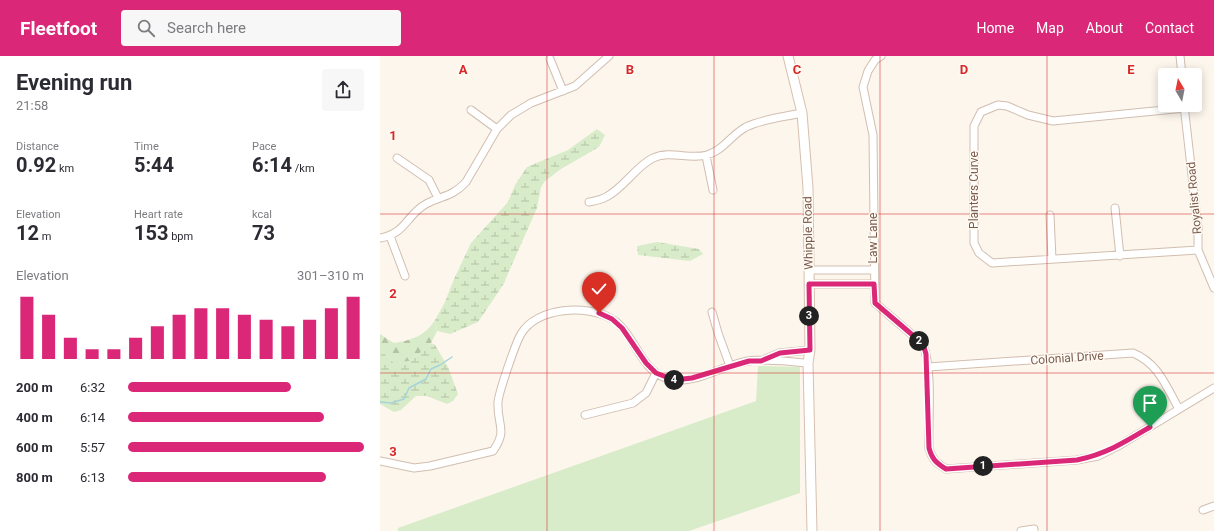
<!DOCTYPE html>
<html lang="en">
<head>
<meta charset="utf-8">
<style>
  :root { --surface:#fff; --page:#f7f7f7; --text:#2b2b33; --muted:#7c7c81; --accent:#db2777 }
  body { margin:0; font-family:Roboto,sans-serif; background:var(--page); color:var(--text); height:100vh; display:flex; flex-direction:column; font-size:15px; white-space:nowrap }
  * { box-sizing:border-box; margin:0 }
  p { font-size:13px; color:var(--muted) }
  .icon { flex:none; width:22px; height:22px; fill:none; stroke:currentColor; stroke-width:2; stroke-linecap:round; stroke-linejoin:round }
  .map { position:relative; flex:1; overflow:hidden }
  .details { display:flex; flex-direction:column; background:var(--surface); width:380px }
  .details>* { flex:none }
  .needle { width:26px; rotate:350deg }
  .controls { position:absolute; left:778px; top:12px; display:grid; gap:8px }
  .controls a { display:grid; place-items:center; width:44px; height:44px; border-radius:4px; background:var(--surface); box-shadow:0 2px 10px #0003; font-size:20px }
  .pin { position:absolute; display:grid; place-items:center; width:34px; height:34px; color:#fff; margin:-41px -17px; border-radius:50% 50% 50% 0; rotate:-45deg; box-shadow:0 0 4px #0007 }
  .pin .icon { rotate:45deg }
  .km { position:absolute; width:20px; height:20px; margin:-10px; border-radius:50%; background:#222; color:#fff; font-size:11px; line-height:20px; text-align:center }
  .round { display:grid; place-items:center; flex:none; width:42px; height:42px; border-radius:4px; background:var(--page) }
  .headline { display:flex; align-items:center; justify-content:space-between; height:68px; padding:0 16px }
  h1 { font-size:22px; font-weight:700; line-height:30px }
  .figures { display:grid; grid-template-columns:repeat(3,1fr); gap:6px; height:68px; padding:4px 16px }
  .figures div { display:grid; align-content:center }
  .figures b { font-size:20px; font-weight:700 }
  .figures small { font-size:11px; font-weight:400 }
  .figures p { font-size:11px }
  .chart { height:112px; padding:8px 16px }
  .chart p { display:flex; justify-content:space-between }
  .chart svg { width:100%; height:72px; margin-top:4px; stroke:var(--accent); stroke-width:6 }
  ul { padding:0 16px; list-style:none; font-size:13px }
  li { display:grid; grid-template-columns:64px 48px 1fr; align-items:center; height:30px }
  li i { height:10px; border-radius:5px; background:var(--accent) }
  header { display:flex; align-items:center; gap:24px; box-sizing:border-box; height:56px; padding:0 20px; background:var(--accent); color:#fff }
  header strong { font-size:19px }
  nav { display:flex; gap:22px; margin-inline-start:auto; font-size:14px }
  .search { width:280px; height:36px; background:var(--page); display:flex; align-items:center; gap:10px; box-sizing:border-box; padding:0 14px; border-radius:4px; color:var(--muted); font-size:15px }
  main { display:flex; flex:1; min-height:0 }
  .map>svg:first-child { display:block }
  .green { fill:#d8ecc9 }
  .forest { fill:url(#forest-firs) }
  .wetland { fill:url(#wetland-marsh) }
  .lines { fill:none; stroke-linecap:round; stroke-linejoin:round }
  .stream { stroke:#a5d3da; stroke-width:1.5 }
  .minor-casing { stroke:#d1beb0; stroke-width:9 }
  .secondary-casing { stroke:#d6c0b0; stroke-width:11 }
  .minor { stroke:#fff; stroke-width:7 }
  .secondary { stroke:#fff; stroke-width:9 }
  .route-casing { stroke:#fff; stroke-width:8 }
  .route { stroke:#db2777; stroke-width:5 }
  .grid { fill:none; stroke:#d62828; stroke-width:1; stroke-opacity:0.55 }
  .labels { text-anchor:middle; stroke-width:3; stroke-linejoin:round; paint-order:stroke }
  .street-label { font-size:12px; fill:#7a5c4d; stroke:#fffaf3 }
  .grid-label { font-size:13px; text-anchor:middle; font-weight:bold; fill:#d62828; stroke:#fffaf3; stroke-width:3; stroke-linejoin:round; paint-order:stroke }
</style>
</head>
<body>
<header>
<strong>Fleetfoot</strong>
<div class="search"><svg class="icon" aria-label="search" viewBox="0 0 24 24"><circle cx="10" cy="10" r="6"/><path d="M15 15l6 6"/></svg>Search here</div>
<nav><a>Home</a><a>Map</a><a>About</a><a>Contact</a></nav>
</header>
<main>
<section class="details">
<div class="headline"><div><h1>Evening run</h1><p>21:58</p></div><a class="round"><svg class="icon" aria-label="share" viewBox="0 0 24 24"><path d="M12 15V3M7 8l5-5 5 5M5 13v7h14v-7"/></svg></a></div>
<div class="figures">
<div><p>Distance</p><b>0.92<small> km</small></b></div>
<div><p>Time</p><b>5:44</b></div>
<div><p>Pace</p><b>6:14<small> /km</small></b></div>
</div>
<div class="figures">
<div><p>Elevation</p><b>12<small> m</small></b></div>
<div><p>Heart rate</p><b>153<small> bpm</small></b></div>
<div><p>kcal</p><b>73</b></div>
</div>
<div class="chart"><p><span>Elevation</span>301–310 m</p>
<svg viewBox="0 0 160 44" preserveAspectRatio="none"><path d="M5 44V6M15 44V17M25 44V31M35 44V38M45 44V38M55 44V31M65 44V24M75 44V17M85 44V13M95 44V13M105 44V17M115 44V20M125 44V24M135 44V20M145 44V13M155 44V6"/></svg>
</div>
<ul>
<li><b>200 m</b>6:32<i style="width:69%"></i></li>
<li><b>400 m</b>6:14<i style="width:83%"></i></li>
<li><b>600 m</b>5:57<i style="width:100%"></i></li>
<li><b>800 m</b>6:13<i style="width:84%"></i></li>
</ul>
</section>
<div class="map">
<svg width="834" height="475" viewBox="0 0 834 475">
  <defs>
    <pattern id="forest-firs" width="22" height="20" patternUnits="userSpaceOnUse"><rect width="22" height="20" fill="#d8ecc9"/><path d="M5 1l3.5 6h-7zM16 11l3.5 6h-7z" fill="#b4c2a5"/></pattern>
    <pattern id="wetland-marsh" width="20" height="14" patternUnits="userSpaceOnUse"><rect width="20" height="14" fill="#d8ecc9"/><path d="M1 5h8M5 5V1M11 12h8M15 12V8" fill="none" stroke="#b4c2a5"/></pattern>
  </defs>
  <rect width="100%" height="100%" fill="#fdf6ec"/>
  <path class="green" d="M378,310L420,311V437L309,475H18V472L376,345Z"/>
  <path class="forest" d="M55,264L57,275L51,287L31,305L14,307L0,294V278L14,287C32,284 45,280 55,264Z"/>
  <path class="wetland" d="M217,73L225,79L219,91L181,113L165,125L161,131L157,152L123,229L98,266L70,278L57,275L55,264L64,248L75,221L91,187L128,146L135,129L147,111L188,94Z
    M277,186L319,193L323,198L310,205L258,199L257,190Z
    M51,287L55,289L68,311L78,338L73,345L67,348L47,340H36L21,354L14,356L0,348V294L14,307L31,305Z"/>
  <g class="lines">
    <path class="stream" d="M0,346L11,347L24,343L29,332L46,323L51,313L60,309L72,301"/>
    <defs>
      <path id="minor" d="M501,0L495,4L488,15L483,31L493,79L495,247L543,288C553,315 548,362 549,392C552,403 556,407 566,413L697,404L718,400L740,389L834,332
        M800,0L802,19
        M170,3L183,35
        M804,49L818,172V194L834,232
        M805,52L673,65L648,59L627,50L618,49L601,56L594,70V187L599,197L612,207L818,194
        M91,54L117,73
        M326,100L333,134
        M17,102L49,124L58,142
        M209,146C214,145 221,144 226,141C244,132 255,111 273,102C291,94 309,104 327,99C344,94 351,79 366,71C382,63 404,61 422,57
        M735,152L740,200
        M670,159L672,203
        M10,180L25,220
        M0,182C26,178 27,158 46,148C62,139 71,142 86,126L117,73L131,59L151,47L195,30L229,0
        M429,214H494
        M429,228H494
        M332,256L338,277L350,310
        M383,304L399,297L430,294
        M548,311L753,297C778,307 786,330 799,353
        M205,359L253,347L266,337L276,317
        M0,405L34,412L50,410L113,395C128,374 117,369 118,347C118,338 136,286 141,278C157,251 207,248 232,263C257,278 260,321 295,324C319,326 344,309 368,305C387,302 409,306 428,307
        M823,454L834,450
        M641,475L654,473"/>
      <path id="secondary" d="M408,0L422,57L428,132L430,294L428,307L432,475"/>
    </defs>
    <use href="#minor" class="minor-casing"/>
    <use href="#secondary" class="secondary-casing"/>
    <use href="#minor" class="minor"/>
    <use href="#secondary" class="secondary"/>
  </g>
  <g class="lines">
    <defs>
      <path id="route" d="M219,257L232,263L242,272L266,307L276,317L294,324L312,322L369,305H381L400,297L430,294L429,228H494L495,247L543,288L546,298L549,392C552,403 556,407 566,413L697,404C726,398 745,386 770,371"/>
    </defs>
    <use href="#route" class="route-casing"/>
    <use href="#route" class="route"/>
  </g>
  <path class="grid" d="M167,0V475M334,0V475M500,0V475M667,0V475M0,158H834M0,317H834"/>
  <g class="labels">
    <g class="street-label">
      <text transform="translate(594 134) rotate(-90)" y="4">Planters Curve</text>
      <text transform="translate(814 142) rotate(-95)" y="4">Royalist Road</text>
      <text transform="translate(428 177) rotate(-91)" y="4">Whipple Road</text>
      <text transform="translate(493 182) rotate(-90)" y="4">Law Lane</text>
      <text transform="translate(687 302) rotate(-4)" y="4">Colonial Drive</text>
    </g>
  </g>
  <g class="grid-label">
    <text x="83" y="18">A</text>
    <text x="250" y="18">B</text>
    <text x="417" y="18">C</text>
    <text x="584" y="18">D</text>
    <text x="751" y="18">E</text>
    <text x="13" y="84">1</text>
    <text x="13" y="242">2</text>
    <text x="13" y="400">3</text>
  </g>
</svg>
<div class="controls">
<a><svg class="needle" viewBox="-14 -14 28 28"><path d="M0-13l5 13h-10z" fill="#e53935"/><path d="M0 13l5-13h-10z" fill="#7c7c81"/></svg></a>
</div>
<div class="pin" style="left:770px;top:371px;background:#1e9e55"><svg class="icon" aria-label="arrive" viewBox="0 0 24 24"><path d="M6 21V4h12l-3 4 3 4H6"/></svg></div>
<div class="pin" style="left:219px;top:257px;background:#d93025"><svg class="icon" aria-label="check" viewBox="0 0 24 24"><path d="M5 12l5 5 9-10"/></svg></div>
<b class="km" style="left:603px;top:410px">1</b>
<b class="km" style="left:539px;top:285px">2</b>
<b class="km" style="left:429px;top:260px">3</b>
<b class="km" style="left:294px;top:324px">4</b>
</div>
</main>
</body>
</html>
